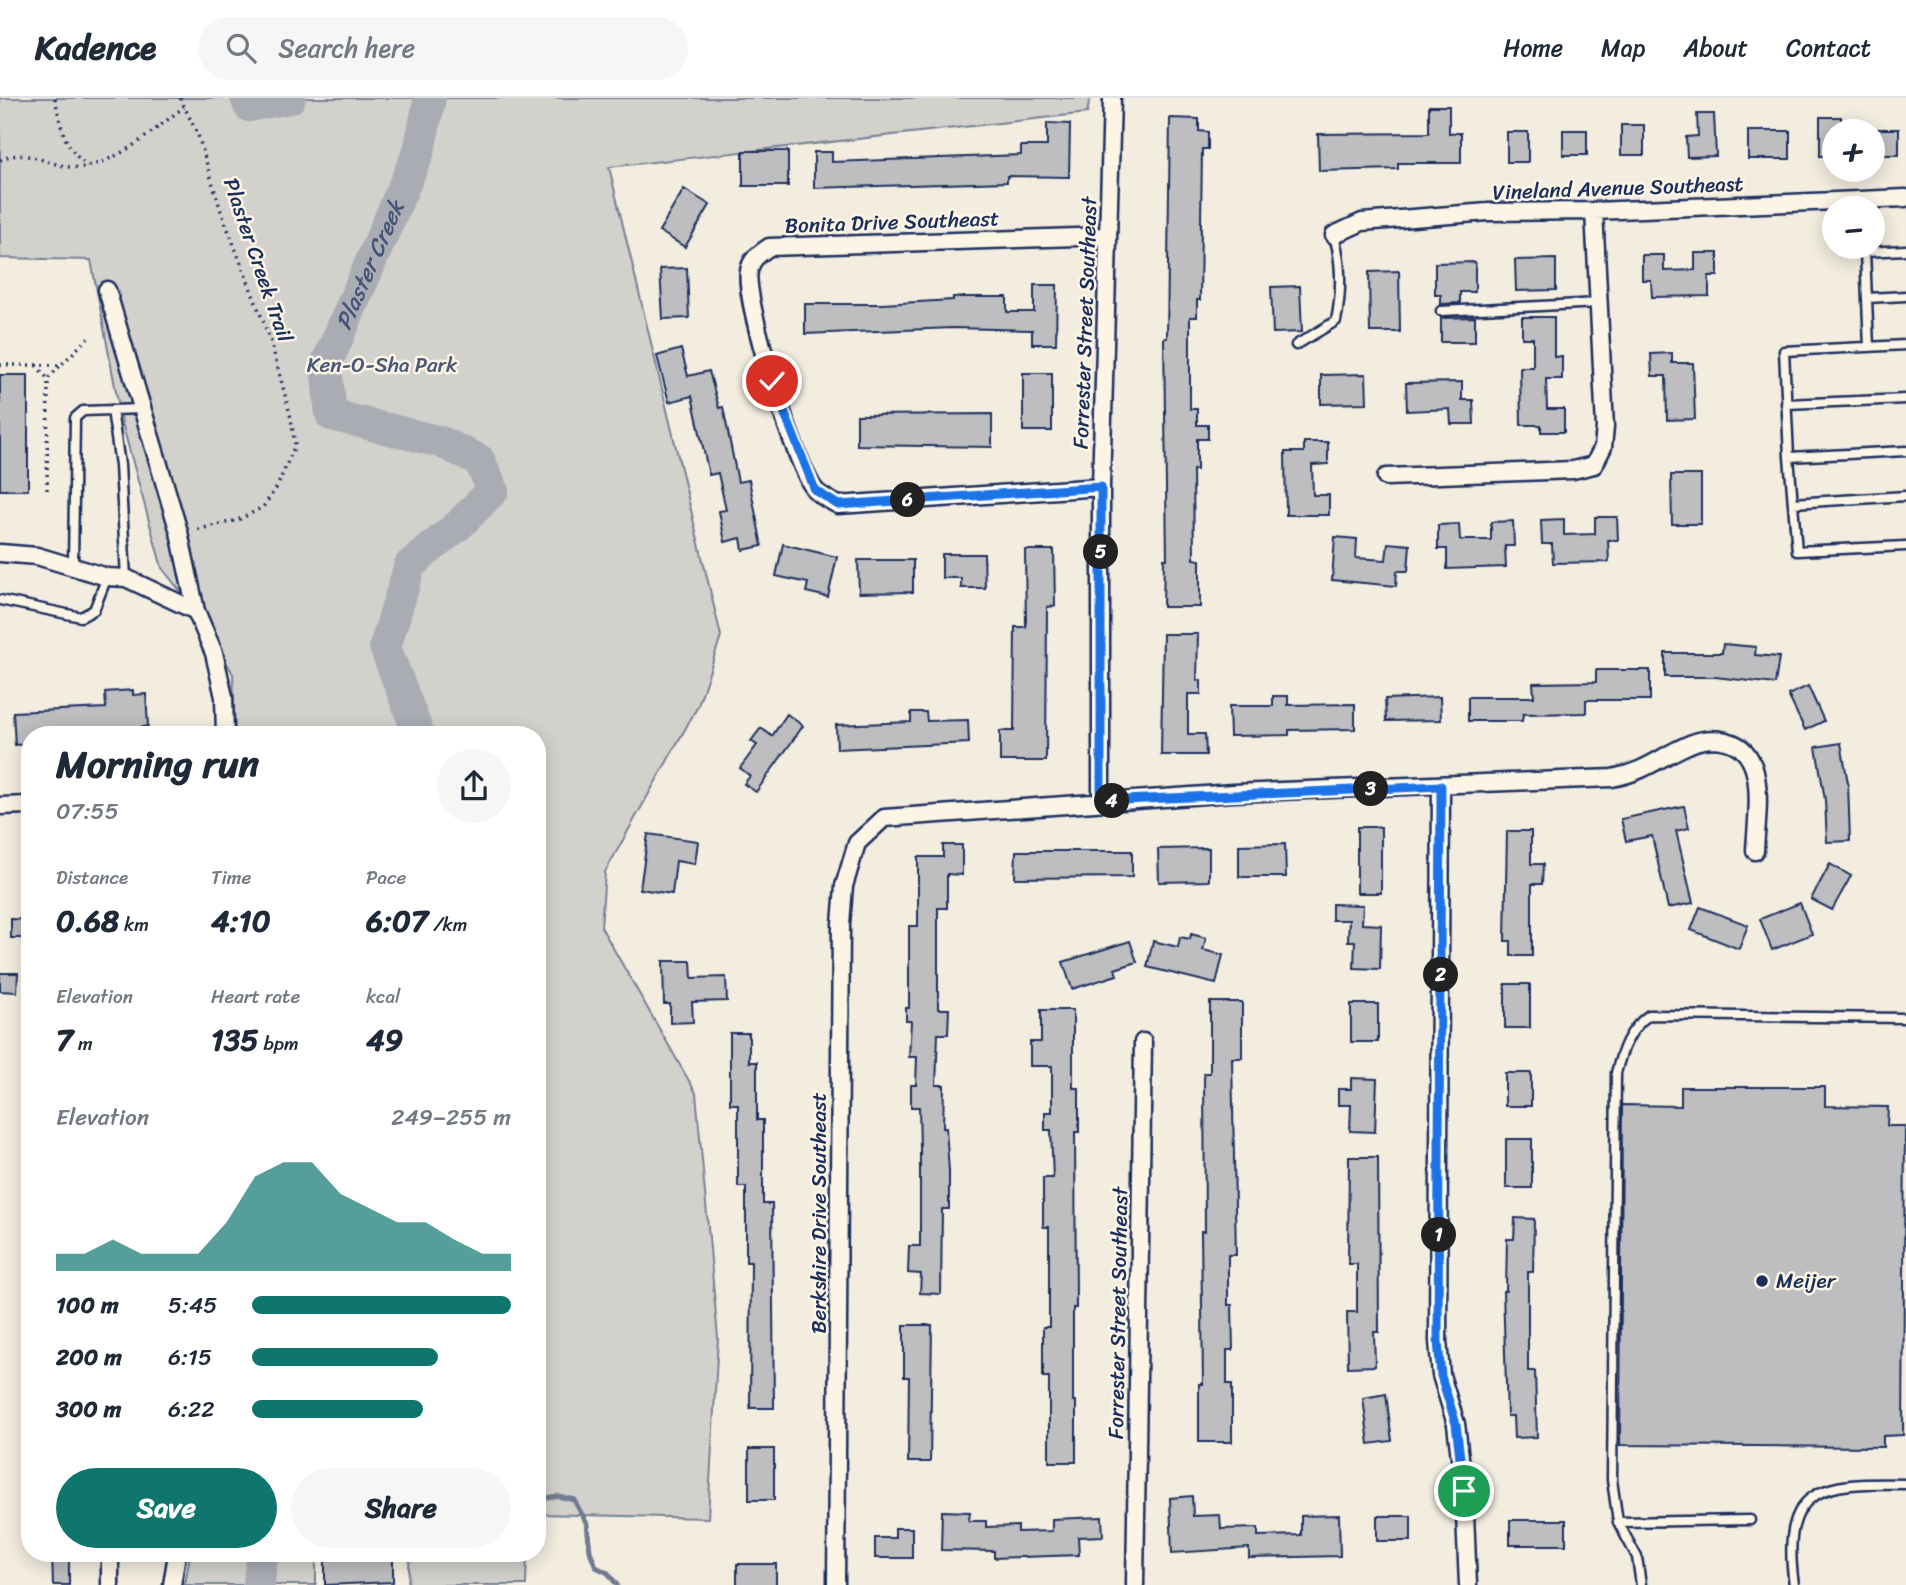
<!DOCTYPE html>
<html lang="en">
<head>
<meta charset="utf-8">
<style>
  :root { --surface:#fff; --page:#f6f6f7; --text:#1f2937; --muted:#747a83; --line:#e0e1e3; --accent:#0f766e }
  body { margin:0; font-family:Sriracha,sans-serif; background:var(--page); color:var(--text); height:100vh; display:flex; flex-direction:column; font-size:26px; white-space:nowrap }
  * { box-sizing:border-box; margin:0 }
  p { font-size:23px; color:var(--muted) }
  .icon { flex:none; width:38px; height:38px; fill:none; stroke:currentColor; stroke-width:2; stroke-linecap:round; stroke-linejoin:round }
  .map { position:relative; flex:1; overflow:hidden }
  .details { position:absolute; left:21px; top:628px; width:525px; height:836px; display:flex; flex-direction:column; background:var(--surface); border-radius:28px; box-shadow:0 4px 18px #0003 }
  .details>* { flex:none }
  .controls { position:absolute; left:1822px; top:21px; display:grid; gap:14px }
  .controls a { display:grid; place-items:center; width:63px; height:63px; border-radius:50%; background:var(--surface); box-shadow:0 4px 18px #0003; font-size:35px }
  .pin { position:absolute; display:grid; place-items:center; width:60px; height:60px; color:#fff; margin:-30px; border:4px solid #fff; border-radius:50%; box-shadow:0 2px 7px #0007 }
  .km { position:absolute; width:35px; height:35px; margin:-18px; border-radius:50%; background:#222; color:#fff; font-size:19px; line-height:35px; text-align:center }
  .round { display:grid; place-items:center; flex:none; width:74px; height:74px; border-radius:37px; background:var(--page) }
  .summary { display:flex; align-items:center; justify-content:space-between; height:119px; padding:0 35px }
  h1 { font-size:38px; font-weight:700; line-height:52px }
  .figures { display:grid; grid-template-columns:repeat(3,1fr); gap:10px; height:119px; padding:7px 35px }
  .figures div { display:grid; align-content:center }
  .figures b { font-size:30px; font-weight:700 }
  .figures small { font-size:19px; font-weight:400 }
  .figures p { font-size:19px }
  .chart { height:196px; padding:14px 35px }
  .chart p { display:flex; justify-content:space-between }
  .chart svg { width:100%; height:126px; margin-top:7px; fill:var(--accent); opacity:.7 }
  .action { display:flex; gap:14px; margin-top:auto; padding:14px 35px }
  .action a { flex:1; height:80px; border-radius:42px; background:var(--accent); color:#fff; font-size:28px; font-weight:700; line-height:80px; text-align:center }
  .action a+a { background:var(--page); color:var(--text) }
  ul { padding:0 35px; list-style:none; font-size:23px }
  li { display:grid; grid-template-columns:112px 84px 1fr; align-items:center; height:52px }
  li i { height:18px; border-radius:9px; background:var(--accent) }
  header { display:flex; align-items:center; gap:42px; box-sizing:border-box; height:98px; padding:0 35px; background:var(--surface); border-bottom:2px solid var(--line) }
  header strong { font-size:33px }
  nav { display:flex; gap:38px; margin-inline-start:auto; font-size:24px }
  .search { width:490px; height:63px; background:var(--page); display:flex; align-items:center; gap:18px; box-sizing:border-box; padding:0 24px; border-radius:38px; color:var(--muted); font-size:26px }
  .map>svg:first-child { display:block }
  .green { fill:#d3d1cc; stroke:#778095; stroke-width:2 }
  .lines { fill:none; stroke-linecap:round; stroke-linejoin:round }
  .stream { stroke:#707a91; stroke-width:5 }
  .river { stroke:#a9acb3; stroke-width:32 }
  .building { fill:#bebec0; stroke:#1b2f5e; stroke-width:2 }
  .lane-casing { stroke:#1b2f5e; stroke-width:13 }
  .street-casing { stroke:#1b2f5e; stroke-width:21 }
  .path { stroke:#1b2f5e; stroke-width:3.5; stroke-dasharray:2 5; stroke-linecap:butt }
  .lane { stroke:#fcf5e5; stroke-width:8 }
  .street { stroke:#fcf5e5; stroke-width:16 }
  .route-casing { stroke:#fff; stroke-width:14 }
  .route { stroke:#1a73e8; stroke-width:9 }
  .poi-dot { fill:#1b2f5e; stroke:#fcf5e5; stroke-width:2.5 }
  .labels { text-anchor:middle; stroke-width:5; stroke-linejoin:round; paint-order:stroke }
  .street-label { font-size:21px; fill:#1b2f5e; stroke:#fcf5e5 }
  .park-label { font-size:21px; fill:#49587a; stroke:#fcf5e5 }
  .poi-label { font-size:21px; fill:#1b2f5e; stroke:#fcf5e5; text-anchor:start }
  .water-label { font-size:23px; font-style:italic; fill:#465478; stroke:#fcf5e5 }
</style>
</head>
<body>
<header>
<strong>Kadence</strong>
<div class="search"><svg class="icon" aria-label="search" viewBox="0 0 24 24"><circle cx="10" cy="10" r="6"/><path d="M15 15l6 6"/></svg>Search here</div>
<nav><a>Home</a><a>Map</a><a>About</a><a>Contact</a></nav>
</header>
<div class="map">
<svg width="1906" height="1487" viewBox="0 0 1906 1487">
  <rect width="100%" height="100%" fill="#f3ede0"/>
  <filter id="ink" filterUnits="userSpaceOnUse"><feTurbulence type="fractalNoise" baseFrequency=".0143" numOctaves="2"/><feDisplacementMap in="SourceGraphic" scale="14" xChannelSelector="R" yChannelSelector="G"/><feConvolveMatrix kernelMatrix="1 2 1 2 8 2 1 2 1" color-interpolation-filters="sRGB"/></filter>
  <g filter="url(#ink)">
    <path class="green" d="M0,0H1090L1087,15L609,69L721,538L698,608L605,774L601,829L696,995L718,1240L708,1420L537,1416V637H235L233,576L204,523L162,470L122,325L91,162L0,160Z
      M190,1456H316V1487H185Z
      M410,1456H527L526,1487H408Z"/>
    <g class="lines">
      <path class="stream" d="M537,1401L558,1398L574,1402L587,1426L590,1453L596,1469L608,1475L617,1487"/>
      <g class="river">
        <path d="M246,0L249,8L290,0"/>
        <path id="s1" d="M419,637L385,549L410,467L460,426L493,392L479,362L441,344L331,317L326,267L419,53L430,0"/>
        <path d="M259,1487L262,1456"/>
      </g>
    </g>
    <path class="building" d="M1429,8H1449V35H1461V65H1398V71L1319,73L1318,36L1429,35Z
      M1697,16H1714L1716,58L1687,59L1686,39L1698,38Z
      M1820,19H1841V33H1834V58H1820Z
      M1170,20L1199,21V33L1208,34V51H1202L1200,202H1197V219H1190V311H1197V327H1208V341H1197V372H1193L1194,461L1200,462V509H1163L1164,461H1167L1164,240H1167Z
      M1047,25L1070,26L1069,79L1007,78V84L814,90V54H832V64L1021,57V48H1047Z
      M1621,27H1644V57H1621Z
      M1872,31H1899V57H1872Z
      M1563,32H1587V57H1563Z
      M1748,33H1790V61H1748Z
      M1507,34H1528V64H1507Z
      M743,53H788V88H743Z
      M684,91L710,107L685,149L659,133Z
      M1695,155H1718V178H1709V198L1652,199L1651,182H1642V157H1664V173L1695,172Z
      M1556,161V192L1516,193L1515,162Z
      M1475,164V194H1460V205L1441,206V197H1435V165Z
      M687,170L689,220L663,221L660,171Z
      M1399,173L1400,234H1370L1369,174Z
      M1034,187H1057L1056,246H1032V232L953,230L805,236V206H882L953,202V199H1007V214H1034Z
      M1300,188L1302,234L1273,235L1271,189Z
      M1475,219V244H1441V220Z
      M1522,219H1554V259L1562,258V281H1546L1547,311H1564V334H1541V327H1521L1520,269H1533V240H1522Z
      M681,251L688,278L709,273L719,310L723,309L738,384L749,382L762,448L743,452L741,440L725,444L719,413L726,412L718,375L709,377L692,298L669,304L657,258Z
      M1672,255V265H1693L1695,321L1667,322L1666,278H1652L1651,256Z
      M1023,275H1052V333H1023Z
      M1366,276L1367,305L1321,306V277Z
      M0,277H28V392H0Z
      M1462,284V302H1473L1474,326H1451L1450,311L1407,313L1406,285Z
      M992,316V349L857,347V317Z
      M1304,344H1328V366L1312,367L1313,397H1329V417H1286L1285,354H1304Z
      M1671,377H1701V426H1672Z
      M1595,419H1617L1618,442H1608L1609,464L1553,465L1552,446H1542L1541,422L1564,421V437L1595,436Z
      M1513,423L1514,448H1505L1506,469L1447,471V451H1438V427L1459,426L1460,442H1491V424Z
      M1335,439L1357,441L1356,460L1386,462L1388,445L1410,447L1408,473H1397L1396,488L1332,482Z
      M783,446L837,459L828,499L806,494L808,485L776,478Z
      M1025,452H1054L1055,508L1047,509L1046,663H1000V633H1014L1015,529H1026Z
      M942,456H984L985,490H961V480H942Z
      M858,462H913V494L859,495Z
      M1163,536H1198L1197,582H1201V596H1188V636H1205L1206,657H1161Z
      M1723,546L1756,549L1755,557L1779,559L1775,586L1715,579H1665V555H1722Z
      M1596,572H1650V602H1586V615L1523,616L1522,623H1468V599H1534L1533,585L1596,584Z
      M1808,588L1824,623L1805,632L1788,597Z
      M133,592V597L146,596L148,628L104,637H30V646L15,647L13,614L106,610L105,594Z
      M1273,598H1288V607L1355,606V631L1289,632V637L1230,638L1229,608H1273Z
      M1440,599L1441,622L1386,623L1385,601Z
      M911,614H926L927,623L968,622L969,645L837,651L836,627L911,624Z
      M787,616L803,628L756,694L744,686L750,678L740,670L757,647L751,643L761,630L772,638Z
      M1841,645L1848,685L1850,743L1827,744L1825,702L1816,649Z
      M1684,708L1689,730L1676,733L1693,805L1668,810L1652,738L1626,743L1621,721Z
      M1357,729H1381V795H1357Z
      M1507,733H1531V766H1543L1542,786H1532V858H1511V843H1505Z
      M648,736L698,743L695,766L676,763L672,796L640,791Z
      M1285,746L1286,779H1239V747Z
      M943,747H962V777L947,776V810H938V911H949L948,936H938L936,987H944L943,1030H946L949,1073V1111H942L941,1196L920,1195L921,1176L908,1175L909,1148H920V1051L919,1009H911V987H916L917,959H909L911,923H906V910H909V828H918V759H943Z
      M1209,750V783L1159,784L1158,751Z
      M1016,753H1132V779L1015,780Z
      M1830,766L1851,778L1832,812L1811,801Z
      M1800,805L1812,836L1772,852L1760,821Z
      M1332,806L1363,807L1362,826L1381,827L1380,871L1354,870L1355,843H1348L1349,822H1332Z
      M1700,809L1748,827L1739,851L1691,832Z
      M11,821L30,822V840H11Z
      M1191,836L1206,840L1203,852L1223,857L1216,886L1147,869L1153,843L1178,849L1180,839L1190,841Z
      M1130,843L1137,864L1115,871L1117,877L1072,891L1063,864Z
      M663,863H691L692,880L726,879L727,903L692,904L693,924L670,925V906H664Z
      M0,875H18L17,894L0,893Z
      M1505,886H1530V930H1505Z
      M1210,904H1242V960H1232L1236,1157H1228V1207H1232L1233,1252H1227V1286H1232V1344H1199V1286H1203L1201,1133H1205L1204,975H1210Z
      M1351,906H1378V944H1351Z
      M1041,912H1073V990H1079V1034H1075L1076,1210H1073V1303H1076V1364H1049V1279H1043V1229H1049V1129H1043V1080H1053L1051,1032H1045V1014H1052V968H1030V944H1041Z
      M730,935H749V964H757V1022H763V1106H772L774,1310H750L751,1164H746V1089H738V1006H730Z
      M1505,975H1531V1008H1505Z
      M1351,980L1377,981L1375,1034L1350,1033L1351,1007H1338V991H1351Z
      M1681,989H1825V1008L1888,1009L1887,1028H1905L1903,1337L1883,1338V1349L1620,1347L1622,1007L1681,1008Z
      M1506,1041H1532V1090H1506Z
      M1349,1059H1378L1379,1234H1374L1375,1268L1348,1269L1347,1214H1357V1166H1348Z
      M1515,1120L1534,1121L1533,1174H1528V1273H1535L1537,1339L1514,1340L1513,1318H1507L1503,1193H1506L1507,1141H1514Z
      M904,1227H932L930,1364H908L909,1279H904Z
      M1386,1296L1392,1343L1369,1346L1363,1300Z
      M749,1351H774V1402H749Z
      M1192,1398L1193,1418L1220,1417L1221,1431L1258,1430V1438L1301,1437V1418L1339,1417L1340,1458L1249,1460V1450L1172,1455L1170,1400Z
      M942,1413L970,1414L969,1423H986V1429L1018,1428V1434L1052,1433V1421L1102,1419L1103,1438L1078,1439L1079,1457L994,1460V1453L941,1452Z
      M1377,1418H1411V1443H1377Z
      M1510,1422H1566V1447H1510Z
      M895,1430H912V1460H875V1440H895Z
      M52,1456H69V1487H53Z
      M325,1459H393V1484L325,1487Z
      M737,1466H776V1487H737Z"/>
    <g class="lines">
      <defs>
        <path id="lane" d="M1867,200L1906,198
          M1441,213L1599,205
          M1296,247L1336,223C1342,193 1342,166 1334,137
          M1906,247L1784,253L1789,359L1906,353
          M1869,249L1865,154L1906,152
          M1786,306L1906,301
          M112,312L120,367L126,480
          M1789,359L1797,453L1906,448
          M1793,405L1906,398
          M73,468L75,320L83,313L142,311
          M0,502L81,519L94,512L107,479
          M1618,1424L1750,1422
          M1641,1487L1637,1459L1618,1424L1612,1382L1616,975C1622,952 1629,931 1649,917L1906,920
          M1794,1487C1780,1388 1821,1384 1906,1386"/>
        <path id="street" d="M1334,137L1362,124L1488,114L1594,113L1906,100
          M107,192L179,434L196,513L214,555L224,599L225,637
          M1386,379L1573,372L1594,367L1603,349L1605,329L1594,113
          M1101,389L838,407C831,403 820,398 815,392C796,369 743,202 749,173C751,161 759,156 769,149L1108,138
          M0,455L37,458L107,479L126,480L196,513
          M1441,688L1438,1243L1441,1277L1456,1326L1464,1393L1468,1487
          M1101,703V389L1112,0
          M0,708L30,707
          M110,1487V1456
          M172,1487L177,1456
          M836,1487L841,826L844,788L857,745L884,720L1233,695L1612,680C1648,673 1659,659 1690,646C1702,641 1714,640 1726,643C1770,653 1756,720 1755,753
          M1135,1487L1143,944"/>
      </defs>
      <use href="#lane" class="lane-casing"/>
      <use href="#street" class="street-casing"/>
      <path class="path" d="M55,0C61,28 63,50 88,68
        M180,0L198,37L221,113L271,244L291,320L295,347L277,389L263,409L238,422L195,432
        M0,62C28,47 54,73 83,69C121,63 155,31 184,9
        M0,267H61L88,240
        M36,267L48,281
        M47,392L48,281L61,267"/>
      <use href="#lane" class="lane"/>
      <use href="#street" class="street"/>
    </g>
  </g>
  <g class="lines" filter="url(#ink)">
    <defs>
      <path id="route" d="M772,283L815,392L838,407L1101,389V703L1441,688L1438,1243L1441,1278L1456,1326L1464,1393"/>
    </defs>
    <use href="#route" class="route-casing"/>
    <use href="#route" class="route"/>
  </g>
  <circle class="poi-dot" cx="1762" cy="1183" r="7"/>
  <g class="labels">
    <g class="street-label">
      <text transform="translate(1618 90) rotate(-2)" y="7">Vineland Avenue Southeast</text>
      <text transform="translate(892 124) rotate(-2)" y="7">Bonita Drive Southeast</text>
      <text transform="translate(258 162) rotate(71)" y="7">Plaster Creek Trail</text>
      <text transform="translate(1085 225) rotate(-88)" y="7">Forrester Street Southeast</text>
      <text transform="translate(819 1115) rotate(-90)" y="7">Berkshire Drive Southeast</text>
      <text transform="translate(1118 1215) rotate(-89)" y="7">Forrester Street Southeast</text>
    </g>
    <g class="park-label">
      <text x="382" y="274">Ken-O-Sha Park</text>
    </g>
    <g class="poi-label">
      <text x="1776" y="1190">Meijer</text>
    </g>
    <g class="water-label">
      <text dy="8" stroke="none"><textPath href="#s1" startOffset="640">Plaster Creek</textPath></text>
    </g>
  </g>
</svg>
<div class="controls">
<a>+</a>
<a>−</a>
</div>
<div class="pin" style="left:1464px;top:1393px;background:#1e9e55"><svg class="icon" aria-label="arrive" viewBox="0 0 24 24"><path d="M6 21V4h12l-3 4 3 4H6"/></svg></div>
<div class="pin" style="left:772px;top:283px;background:#d93025"><svg class="icon" aria-label="check" viewBox="0 0 24 24"><path d="M5 12l5 5 9-10"/></svg></div>
<b class="km" style="left:1439px;top:1137px">1</b>
<b class="km" style="left:1441px;top:877px">2</b>
<b class="km" style="left:1371px;top:691px">3</b>
<b class="km" style="left:1112px;top:703px">4</b>
<b class="km" style="left:1101px;top:454px">5</b>
<b class="km" style="left:908px;top:402px">6</b>
<section class="details">
<div class="summary"><div><h1>Morning run</h1><p>07:55</p></div><a class="round"><svg class="icon" aria-label="share" viewBox="0 0 24 24"><path d="M12 15V3M7 8l5-5 5 5M5 13v7h14v-7"/></svg></a></div>
<div class="figures">
<div><p>Distance</p><b>0.68<small> km</small></b></div>
<div><p>Time</p><b>4:10</b></div>
<div><p>Pace</p><b>6:07<small> /km</small></b></div>
</div>
<div class="figures">
<div><p>Elevation</p><b>7<small> m</small></b></div>
<div><p>Heart rate</p><b>135<small> bpm</small></b></div>
<div><p>kcal</p><b>49</b></div>
</div>
<div class="chart"><p><span>Elevation</span>249–255 m</p>
<svg viewBox="0 0 160 44" preserveAspectRatio="none"><path d="M0 44V38L10 38L20 33L30 38L40 38L50 38L60 27L70 11L80 6L90 6L100 17L110 22L120 27L130 27L140 33L150 38L160 38V44z"/></svg>
</div>
<ul>
<li><b>100 m</b>5:45<i style="width:100%"></i></li>
<li><b>200 m</b>6:15<i style="width:72%"></i></li>
<li><b>300 m</b>6:22<i style="width:66%"></i></li>
</ul>
<div class="action"><a>Save</a><a>Share</a></div>
</section>
</div>
</body>
</html>
